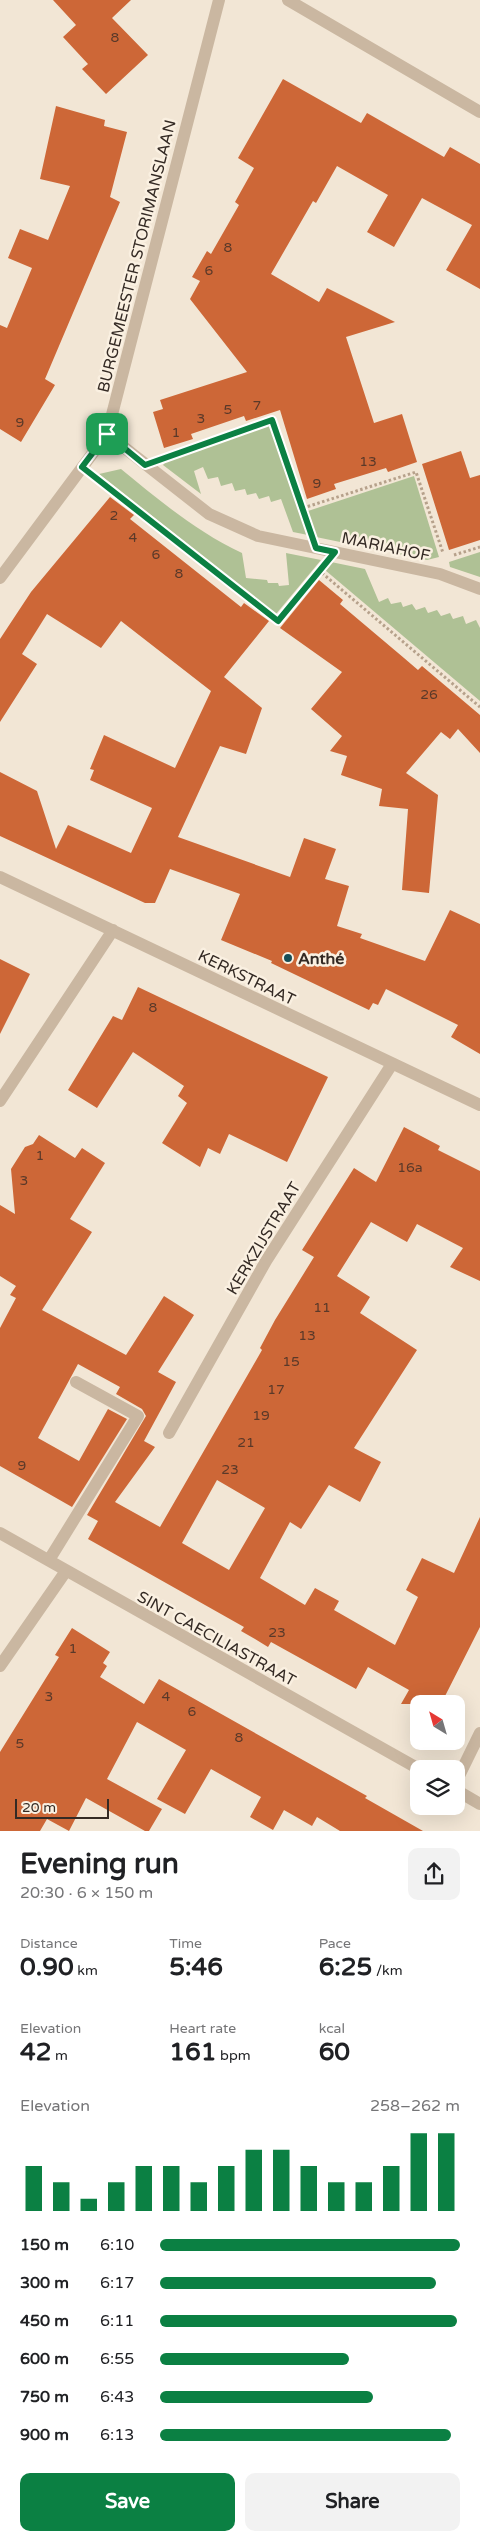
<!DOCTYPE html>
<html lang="en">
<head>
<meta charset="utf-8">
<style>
  :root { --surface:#fff; --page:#f2f2f2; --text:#202124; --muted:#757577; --accent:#0b8043 }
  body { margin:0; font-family:"Varela Round",sans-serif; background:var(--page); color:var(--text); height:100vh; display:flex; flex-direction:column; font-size:19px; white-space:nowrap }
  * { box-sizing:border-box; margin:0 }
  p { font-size:16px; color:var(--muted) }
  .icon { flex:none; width:28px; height:28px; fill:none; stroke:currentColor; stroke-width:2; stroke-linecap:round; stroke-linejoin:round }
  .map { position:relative; height:1831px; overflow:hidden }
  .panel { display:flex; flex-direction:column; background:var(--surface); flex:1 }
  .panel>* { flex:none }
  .needle { width:32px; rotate:323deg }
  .fabs { position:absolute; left:410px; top:1695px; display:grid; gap:10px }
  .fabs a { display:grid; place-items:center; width:55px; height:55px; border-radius:10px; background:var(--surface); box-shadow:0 5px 20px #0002; font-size:25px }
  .scale { position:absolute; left:15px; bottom:12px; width:94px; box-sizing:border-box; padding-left:5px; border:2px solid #342a24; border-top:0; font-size:14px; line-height:18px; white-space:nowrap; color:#342a24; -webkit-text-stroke:4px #faf0e1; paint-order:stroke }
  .pin { position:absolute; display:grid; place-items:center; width:42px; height:42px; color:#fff; margin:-21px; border-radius:10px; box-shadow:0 2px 8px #0006 }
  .round { display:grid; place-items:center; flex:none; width:52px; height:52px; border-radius:10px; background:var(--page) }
  .headline { display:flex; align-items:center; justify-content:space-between; height:85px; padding:0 20px }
  h1 { font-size:28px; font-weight:700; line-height:38px }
  .stats { display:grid; grid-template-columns:repeat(3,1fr); gap:8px; height:85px; padding:5px 20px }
  .stats div { display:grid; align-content:center }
  .stats b { font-size:25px; font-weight:700 }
  .stats small { font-size:14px; font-weight:400 }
  .stats p { font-size:14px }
  .chart { height:140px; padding:10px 20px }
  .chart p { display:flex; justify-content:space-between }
  .chart svg { width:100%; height:90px; margin-top:5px; stroke:var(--accent); stroke-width:6 }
  .action { display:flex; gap:10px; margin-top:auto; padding:10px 20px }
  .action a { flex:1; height:58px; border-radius:10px; background:var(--accent); color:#fff; font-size:20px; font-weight:700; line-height:58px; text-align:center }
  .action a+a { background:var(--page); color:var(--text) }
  ul { padding:0 20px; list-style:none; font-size:16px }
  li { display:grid; grid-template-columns:80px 60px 1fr; align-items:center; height:38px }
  li i { height:12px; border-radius:6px; background:var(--accent) }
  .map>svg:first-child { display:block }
  .green { fill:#afc195 }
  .building { fill:#cd6737; fill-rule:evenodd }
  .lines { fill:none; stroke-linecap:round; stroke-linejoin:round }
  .path { stroke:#b6a18b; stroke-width:3; stroke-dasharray:2.5 2.5; stroke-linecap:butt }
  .minor { stroke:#cab7a1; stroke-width:12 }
  .route-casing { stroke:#fff; stroke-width:10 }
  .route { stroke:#0b8043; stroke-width:6 }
  .poi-dot { fill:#184e57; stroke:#faf0e1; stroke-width:2 }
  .labels { text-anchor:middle; stroke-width:5; stroke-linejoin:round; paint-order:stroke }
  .number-label { font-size:14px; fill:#5a3929 }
  .street-label { font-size:16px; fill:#342a24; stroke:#faf0e1 }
  .poi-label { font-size:16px; font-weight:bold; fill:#342a24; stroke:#faf0e1; text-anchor:start }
</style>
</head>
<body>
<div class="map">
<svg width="480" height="1831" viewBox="0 0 480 1831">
  <rect width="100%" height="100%" fill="#f2e6d5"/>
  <path class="green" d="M270,425L308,535L293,532L281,499L271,502L269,496L259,499L256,493L247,495L245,489L235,491L232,483L221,486L218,477L208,479L203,467L194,471L201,494L163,465L168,459Z
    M121,469C160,501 197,532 242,553L246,578L267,580L268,583H278L279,586L289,585L286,553L321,560L276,614L99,474Z
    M414,476L439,557L427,560L316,537L308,511Z
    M480,552V577L450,567L449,562Z
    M331,562L365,569L379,602L388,598L391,604L401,602L403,607L412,604L416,610L425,607L428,613L437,610L441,616L450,613L453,619L463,616L466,624L476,620L480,628V701L325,570Z"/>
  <path class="building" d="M53,0H131L112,18L148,55L106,94L82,69L88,64L63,37L76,25Z
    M283,79L361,123L367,113L444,157L450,147L480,164V289L446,270L472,225L422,198L394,247L367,232L388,195L337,166L316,203L313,201L271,274L319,302L327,288L395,322L346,337L374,423L402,414L417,462L388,472L386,468L334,484L336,489L307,499L280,410L246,421L244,416L191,434L193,439L164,448L153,412L163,409L160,400L247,372L190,299L200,281L192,277L207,251L211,254L239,205L235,202L254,168L238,158Z
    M56,106L105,120L104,126L127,132L110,197L120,202L45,379L55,385L21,442L0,429V325L7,328L32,268L8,258L20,229L48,240L70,186L40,179Z
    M461,451L470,478L480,475V540L449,550L422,464Z
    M110,497L134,515L130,519L241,607L244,603L269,621L224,677L262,708L246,754L220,746L178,837L290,877L304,838L336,849L325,879L349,886L337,926L362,934L360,938L425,961L450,910L480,924V1054L451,1037L458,1025L386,989L378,1005L373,1003L369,1010L271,963L272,961L221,940L240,894L170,869L155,903H145L0,836V772L37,791L56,849L68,825L131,853L152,808L90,780L94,770L90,769L104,735L175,768L211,691L121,621L101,648L47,614L22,654L37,664L0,722V639L31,592Z
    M319,580L343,600L340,604L404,658L418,670L422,666L480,715V753L458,729L450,739L441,732L406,773L438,795L429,893L402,890L408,809L379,806L382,789L341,775L347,756L330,751L342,736L311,709L342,672L280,628Z
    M0,959L30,974L0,1034Z
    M138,987L328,1077L287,1162L229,1134L220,1154L208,1148L200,1167L162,1143L187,1103L178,1096L184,1086L133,1052L97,1108L68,1090L113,1016L122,1020Z
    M404,1127L440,1146L438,1150L480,1171V1281L450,1267L463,1248L417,1224L407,1242L371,1222L337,1276L370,1297L360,1313L417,1350L354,1448L381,1462L360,1502L329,1485L301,1529L290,1522L260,1578L305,1605L315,1588L339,1601L334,1610L395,1645L418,1597L406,1590L422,1558L454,1573L480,1517V1627L441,1704H401L409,1690L368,1667L356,1689L271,1642L268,1647L255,1639L241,1631L244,1627L88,1539L98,1521L87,1515L146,1416L142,1409L116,1394L120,1387L78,1364L38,1438L79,1461L108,1409L127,1419L72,1507L0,1466V1328L16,1298L10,1295L16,1286L0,1276V1205L15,1214L11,1169L25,1147L33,1144L39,1135L75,1158L82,1148L105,1163L70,1219L92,1232L42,1310L126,1355L164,1296L194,1315L158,1372L176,1382L144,1441L155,1447L115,1502L160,1527L262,1350L260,1348L275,1320L314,1257L302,1250L354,1168L376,1182ZM217,1480L265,1508L229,1570L182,1543Z
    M72,1628L110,1652L103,1663L107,1666L100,1677L144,1704L159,1679L367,1796L365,1798L423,1831H340L317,1817L312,1826L284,1810L273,1830L250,1817L261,1797L211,1769L185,1814L157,1799L186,1750L137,1722L107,1779L162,1809L149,1831H145L86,1798L69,1831L47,1819L40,1831H0V1752L59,1657L55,1655Z"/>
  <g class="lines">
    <path class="path" d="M172,455L272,420L308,524
      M99,480L278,621L319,572
      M303,508L416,472L443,553
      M454,555L480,547
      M322,573L480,707"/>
    <path class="minor" d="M288,0L480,112
      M107,434L209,514L258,536L440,574L480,589
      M0,578L107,434L219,0
      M0,877L480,1105
      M0,1101L113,930
      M169,1433L266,1261L392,1064
      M0,1533L419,1769
      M49,1560L138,1416L76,1382
      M0,1666L66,1571
      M456,1782L480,1733
      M456,1790L480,1804"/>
  </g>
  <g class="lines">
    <defs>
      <path id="route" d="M272,420L316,548L335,552L278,621L82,467L107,434L145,465Z"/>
    </defs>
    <use href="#route" class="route-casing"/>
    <use href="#route" class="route"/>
  </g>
  <circle class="poi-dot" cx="288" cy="958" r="5"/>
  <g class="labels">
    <g class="number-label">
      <text x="115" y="42">8</text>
      <text x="228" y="252">8</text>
      <text x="209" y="275">6</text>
      <text x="257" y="410">7</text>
      <text x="228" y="414">5</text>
      <text x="201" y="423">3</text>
      <text x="20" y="427">9</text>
      <text x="176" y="437">1</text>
      <text x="368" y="466">13</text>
      <text x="317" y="488">9</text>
      <text x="114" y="520">2</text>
      <text x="133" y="542">4</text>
      <text x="156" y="559">6</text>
      <text x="179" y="578">8</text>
      <text x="429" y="699">26</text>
      <text x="153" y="1012">8</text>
      <text x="40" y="1160">1</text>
      <text x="410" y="1172">16a</text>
      <text x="24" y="1185">3</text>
      <text x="322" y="1312">11</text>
      <text x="307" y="1340">13</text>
      <text x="291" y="1366">15</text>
      <text x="276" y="1394">17</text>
      <text x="261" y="1420">19</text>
      <text x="246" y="1447">21</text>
      <text x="22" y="1470">9</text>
      <text x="230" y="1474">23</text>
      <text x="277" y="1637">23</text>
      <text x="73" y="1653">1</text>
      <text x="49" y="1701">3</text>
      <text x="166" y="1701">4</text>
      <text x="192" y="1716">6</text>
      <text x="239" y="1742">8</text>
      <text x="20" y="1748">5</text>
    </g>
    <g class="street-label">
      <text transform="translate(136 256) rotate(-76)" y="6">BURGEMEESTER STORIMANSLAAN</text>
      <text transform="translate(386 546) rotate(12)" y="6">MARIAHOF</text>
      <text transform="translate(247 977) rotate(26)" y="6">KERKSTRAAT</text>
      <text transform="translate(263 1238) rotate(-59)" y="6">KERKZIJSTRAAT</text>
      <text transform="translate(217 1638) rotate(29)" y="6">SINT CAECILIASTRAAT</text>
    </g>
    <g class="poi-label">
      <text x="298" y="964">Anthé</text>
    </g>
  </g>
</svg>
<div class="fabs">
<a><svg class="needle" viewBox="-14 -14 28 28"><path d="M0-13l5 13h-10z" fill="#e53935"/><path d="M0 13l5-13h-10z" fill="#757577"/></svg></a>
<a><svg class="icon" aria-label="layers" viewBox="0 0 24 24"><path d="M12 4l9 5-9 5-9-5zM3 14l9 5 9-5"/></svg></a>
</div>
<div class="scale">20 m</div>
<div class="pin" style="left:107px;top:434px;background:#1e9e55"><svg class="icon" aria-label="arrive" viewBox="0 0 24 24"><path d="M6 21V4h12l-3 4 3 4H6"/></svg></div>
</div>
<section class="panel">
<div class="headline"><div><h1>Evening run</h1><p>20:30 · 6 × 150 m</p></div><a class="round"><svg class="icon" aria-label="share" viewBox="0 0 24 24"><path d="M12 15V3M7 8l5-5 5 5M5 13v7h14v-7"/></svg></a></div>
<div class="stats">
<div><p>Distance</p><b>0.90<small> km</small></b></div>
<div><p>Time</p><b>5:46</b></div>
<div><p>Pace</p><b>6:25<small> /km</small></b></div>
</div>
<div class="stats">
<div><p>Elevation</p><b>42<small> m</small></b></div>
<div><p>Heart rate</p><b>161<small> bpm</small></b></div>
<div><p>kcal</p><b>60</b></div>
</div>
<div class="chart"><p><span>Elevation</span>258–262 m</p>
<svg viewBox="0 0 160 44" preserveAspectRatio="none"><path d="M5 44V22M15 44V30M25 44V38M35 44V30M45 44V22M55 44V22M65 44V30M75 44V22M85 44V14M95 44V14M105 44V22M115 44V30M125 44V30M135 44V22M145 44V6M155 44V6"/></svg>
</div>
<ul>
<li><b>150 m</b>6:10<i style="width:100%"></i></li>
<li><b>300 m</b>6:17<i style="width:92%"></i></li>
<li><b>450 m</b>6:11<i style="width:99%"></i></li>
<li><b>600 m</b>6:55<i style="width:63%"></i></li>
<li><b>750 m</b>6:43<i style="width:71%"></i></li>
<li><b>900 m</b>6:13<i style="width:97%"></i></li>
</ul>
<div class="action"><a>Save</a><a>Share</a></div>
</section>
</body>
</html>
